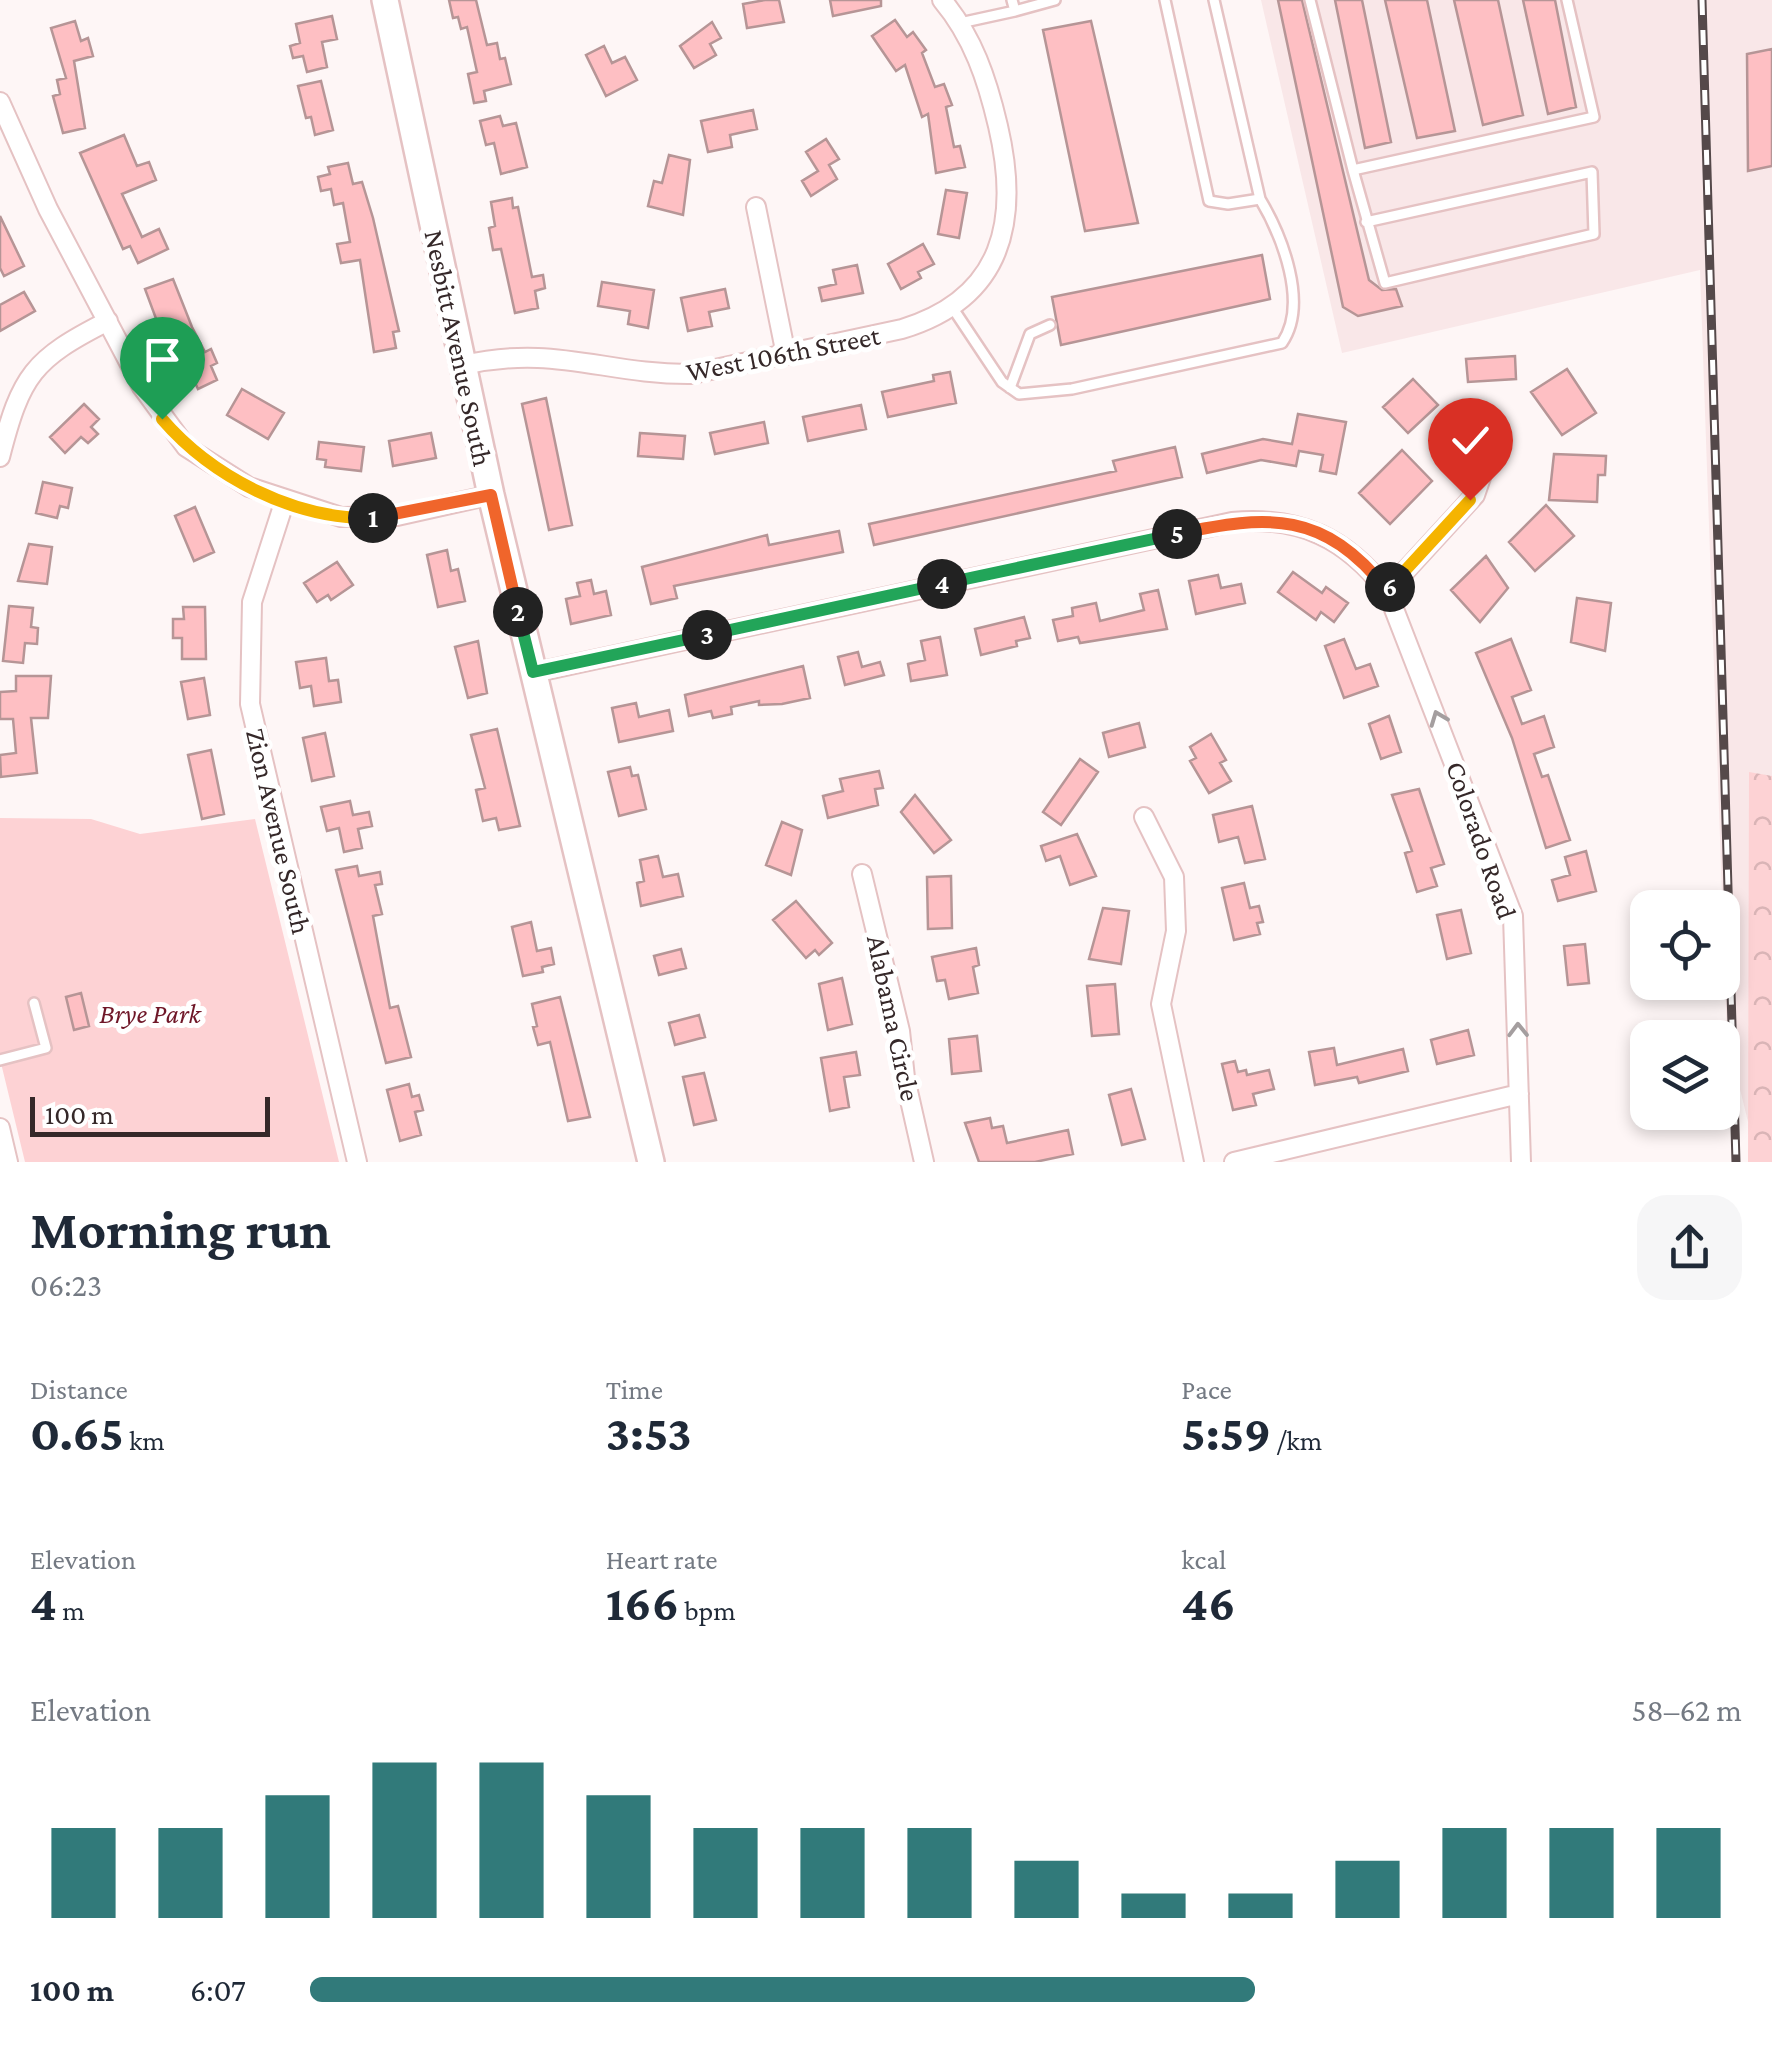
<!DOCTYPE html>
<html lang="en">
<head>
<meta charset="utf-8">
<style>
  :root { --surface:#fff; --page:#f6f6f7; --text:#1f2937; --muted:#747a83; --accent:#317a7a }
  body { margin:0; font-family:"Crimson Pro",serif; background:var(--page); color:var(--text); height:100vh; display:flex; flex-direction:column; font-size:38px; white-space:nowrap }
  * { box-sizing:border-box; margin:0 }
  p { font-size:32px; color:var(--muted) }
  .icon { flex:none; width:55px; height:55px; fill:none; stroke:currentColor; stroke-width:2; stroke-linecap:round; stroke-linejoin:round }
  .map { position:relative; height:1162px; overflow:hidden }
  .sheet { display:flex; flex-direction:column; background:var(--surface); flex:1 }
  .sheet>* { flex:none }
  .buttons { position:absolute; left:1630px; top:890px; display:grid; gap:20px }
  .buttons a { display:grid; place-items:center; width:110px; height:110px; border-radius:20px; background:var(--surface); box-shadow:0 5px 15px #0003; font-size:50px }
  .scale { position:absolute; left:30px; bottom:25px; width:240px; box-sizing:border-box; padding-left:10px; border:5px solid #352829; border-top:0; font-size:28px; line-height:35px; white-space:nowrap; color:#352829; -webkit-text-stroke:8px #fff; paint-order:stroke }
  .pin { position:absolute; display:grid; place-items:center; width:85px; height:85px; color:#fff; margin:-102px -42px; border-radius:50% 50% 50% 0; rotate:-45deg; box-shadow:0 0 10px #0007 }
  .pin .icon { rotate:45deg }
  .km { position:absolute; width:50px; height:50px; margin:-25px; border-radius:50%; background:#222; color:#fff; font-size:28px; line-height:50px; text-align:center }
  .round { display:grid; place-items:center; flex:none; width:105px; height:105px; border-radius:30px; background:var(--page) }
  .summary { display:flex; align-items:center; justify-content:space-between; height:170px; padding:0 30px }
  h1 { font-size:55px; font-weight:700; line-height:75px }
  .stats { display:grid; grid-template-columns:repeat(3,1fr); gap:15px; height:170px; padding:10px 30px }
  .stats div { display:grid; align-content:center }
  .stats b { font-size:50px; font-weight:700 }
  .stats small { font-size:28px; font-weight:400 }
  .stats p { font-size:28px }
  .chart { height:280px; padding:20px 30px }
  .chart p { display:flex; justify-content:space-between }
  .chart svg { width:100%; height:180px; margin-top:10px; stroke:var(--accent); stroke-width:6 }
  ul { padding:0 30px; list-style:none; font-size:32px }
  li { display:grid; grid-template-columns:160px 120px 1fr; align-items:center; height:75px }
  li i { height:25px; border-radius:12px; background:var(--accent) }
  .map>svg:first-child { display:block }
  .built { fill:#f9e7e8 }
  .forest { fill:url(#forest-crowns) }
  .park { fill:#fdd2d4 }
  .building { fill:#febfc3; stroke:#b69596; stroke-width:2.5 }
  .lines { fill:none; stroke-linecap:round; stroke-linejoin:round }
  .lane-casing { stroke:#e5c2c3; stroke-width:14 }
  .street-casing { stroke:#e5c2c3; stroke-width:22 }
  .secondary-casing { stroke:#e5c2c3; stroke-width:30 }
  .lane { stroke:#fff; stroke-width:9 }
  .street { stroke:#fff; stroke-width:18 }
  .secondary { stroke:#fff; stroke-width:25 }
  .rail-casing { stroke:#55494a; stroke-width:9 }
  .rail { stroke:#fff; stroke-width:5; stroke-dasharray:15; stroke-linecap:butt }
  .oneway { stroke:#a49e9f }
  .split-1-casing { stroke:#fff; stroke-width:20 }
  .split-2-casing { stroke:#fff; stroke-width:20 }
  .split-3-casing { stroke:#fff; stroke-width:20 }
  .split-4-casing { stroke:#fff; stroke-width:20 }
  .split-5-casing { stroke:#fff; stroke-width:20 }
  .split-6-casing { stroke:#fff; stroke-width:20 }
  .split-7-casing { stroke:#fff; stroke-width:20 }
  .split-1 { stroke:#f5b400; stroke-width:12 }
  .split-2 { stroke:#f0652b; stroke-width:12 }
  .split-3 { stroke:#22a559; stroke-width:12 }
  .split-4 { stroke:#22a559; stroke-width:12 }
  .split-5 { stroke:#22a559; stroke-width:12 }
  .split-6 { stroke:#f0652b; stroke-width:12 }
  .split-7 { stroke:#f5b400; stroke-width:12 }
  .labels { text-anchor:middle; stroke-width:10; stroke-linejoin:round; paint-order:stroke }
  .street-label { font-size:28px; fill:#352829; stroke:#fff }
  .park-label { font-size:28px; font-style:italic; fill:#6f1728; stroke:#fff }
</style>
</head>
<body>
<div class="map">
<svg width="1772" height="1162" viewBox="0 0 1772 1162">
  <defs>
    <pattern id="forest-crowns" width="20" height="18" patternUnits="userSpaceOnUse" patternTransform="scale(2.5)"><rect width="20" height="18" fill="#fdd2d4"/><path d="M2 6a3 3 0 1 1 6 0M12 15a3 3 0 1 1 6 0" fill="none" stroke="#d9b4b6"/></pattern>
  </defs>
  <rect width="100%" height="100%" fill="#fef6f6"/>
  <path class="built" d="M1261,0H1772V1162L1756,1154L1727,1037L1700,270L1342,353Z"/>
  <path class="forest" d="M1749,772L1772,776V1162H1748Z"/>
  <path class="park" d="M0,818L91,819L140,834L255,819L339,1162H25L0,1059Z"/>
  <path class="building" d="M449,0H476L487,45L497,43L500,59L505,58L511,84L484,91L486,101L474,103L468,74L477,72L467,27L461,29L458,17L453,18Z
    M765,0H779L784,22L747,28L743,4Z
    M830,0H881V6L833,16Z
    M1278,0H1302L1369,280L1382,290L1396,289L1402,306L1358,316L1343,307Z
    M1335,0H1362L1391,142L1365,148Z
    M1385,0H1427L1455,131L1417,138Z
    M1454,0H1498L1523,115L1483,125Z
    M1523,0H1555L1576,107L1548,114Z
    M332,16L337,39L322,42L327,67L307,72L303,56L293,58L290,46L300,43L296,24Z
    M895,20L907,37L913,32L926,50L922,53L935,87L944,84L952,105L946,107L954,147L960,146L965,167L936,173L928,114L922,117L905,65L896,71L872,36Z
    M75,21L81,41L88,38L93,56L74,61L85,128L63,133L53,96L60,94L57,80L66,78L51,28Z
    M1091,21L1138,223L1085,231L1043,30Z
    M712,22L721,38L710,44L716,55L694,68L680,46Z
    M604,46L612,63L625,57L637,80L606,96L586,55Z
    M1772,49V166L1748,171L1747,54Z
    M321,81L333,130L315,135L311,117L306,118L298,86Z
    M753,110L757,129L730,135L732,147L708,152L701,121Z
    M500,116L503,126L516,123L527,167L501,174L494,143L486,145L480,121Z
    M124,135L137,166L149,162L156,180L122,194L142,237L159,229L168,249L138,263L130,246L123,249L80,153Z
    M826,139L839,159L829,165L837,179L811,196L802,181L818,171L806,152Z
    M669,155L690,160L683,215L648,206L654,181L662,183Z
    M348,163L353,184L362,182L373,218L399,331L393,332L396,348L374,352L360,260L341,263L337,244L350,242L343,203L334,205L331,189L321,191L318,177L330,174L328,167Z
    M946,190L967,193L959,238L938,234Z
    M512,198L513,208L518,207L532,277L543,275L545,288L535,291L538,308L515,313L501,249L493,250L489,228L495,226L491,202Z
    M0,216L24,266L4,276L0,268Z
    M923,244L934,264L918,272L921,278L901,289L888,264Z
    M1262,255L1270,299L1061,345L1052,297Z
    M857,265L863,293L822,301L819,288L836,284L833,270Z
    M173,279L192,327L205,352L211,349L217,363L211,366L217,380L198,389L167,321L158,324L145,289Z
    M602,282L654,290L648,328L628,324L630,311L598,306Z
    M725,289L729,308L709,312L712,326L688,331L681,298Z
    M24,292L35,311L0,331V305Z
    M1515,356L1516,379L1468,382L1466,359Z
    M1567,369L1596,413L1562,435L1531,392Z
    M950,372L956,403L888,417L882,392L934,381L933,375Z
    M1413,379L1438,405L1408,433L1383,407Z
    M242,389L284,413L268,439L227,415Z
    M546,398L572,525L549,530L522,404Z
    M84,404L99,419L91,427L98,434L88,443L81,437L65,453L50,437Z
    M861,405L866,429L808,441L803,417Z
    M1298,414L1346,422L1336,474L1320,471L1323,455L1299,451L1296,466L1261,460L1207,473L1202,454L1263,439L1292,444Z
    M764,422L768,443L715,454L710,433Z
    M431,433L436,458L393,466L389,441Z
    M640,433L685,436L683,459L638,456Z
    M319,442L364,447L361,471L325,467L326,460L317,459Z
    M1175,447L1182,477L874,545L869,524L1116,471L1113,461Z
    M1402,450L1432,481L1390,524L1359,493Z
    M1554,454L1606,456L1605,475H1598L1597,502L1549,500Z
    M43,482L72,488L68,508L60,506L57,518L36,513Z
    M1546,505L1574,536L1535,571L1509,542Z
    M195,507L214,552L194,561L175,516Z
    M839,531L843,552L674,586L677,598L651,604L642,567L767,535L769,545Z
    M29,544L52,547L47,584L18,581Z
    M447,550L451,571L458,569L465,601L438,607L427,555Z
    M1486,556L1508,588L1480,622L1451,590Z
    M337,562L353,585L331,600L328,595L317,602L304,583Z
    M1293,572L1322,593L1326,587L1348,603L1334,622L1321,612L1316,620L1278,592Z
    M1218,575L1221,588L1241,584L1245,603L1196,614L1189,581Z
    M591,580L594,594L606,591L611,615L571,624L566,599L580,596L577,583Z
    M1158,590L1167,629L1080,643L1078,637L1058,641L1053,620L1073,616L1072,608L1096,603L1100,621L1144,610L1140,594Z
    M1577,598L1611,603L1605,651L1571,642Z
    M9,606L33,608L31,627L38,628L37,644L25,643L23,663L3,661Z
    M183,607H205L206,659H182V638H173V619H184Z
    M1024,617L1030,638L1016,641L1017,646L981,655L975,629Z
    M940,637L947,675L911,681L908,664L925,660L921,641Z
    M1344,639L1356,669L1370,664L1378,686L1344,698L1325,646Z
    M1511,639L1531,690L1512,697L1522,724L1544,716L1554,747L1534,754L1542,777L1548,775L1570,840L1546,848L1512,738L1476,653Z
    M478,641L487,693L468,698L455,647Z
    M858,652L862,667L880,662L884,675L845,685L838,657Z
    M326,658L329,681L338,680L341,702L314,706L311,686L300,688L296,662Z
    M803,666L810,698L782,704L759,705V701L731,707L732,714L713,718L711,711L689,716L685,695Z
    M16,676H51L48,718H31L37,773L1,777L0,755L16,753L13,719H0V692L16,691Z
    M204,678L210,715L188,719L181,682Z
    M636,703L639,717L669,710L673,731L619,742L612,708Z
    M1389,716L1401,752L1381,759L1369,724Z
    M1139,723L1145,747L1109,757L1103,733Z
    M497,729L520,826L499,830L496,818L483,821L476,790L485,788L471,735Z
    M325,733L334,776L312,781L303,738Z
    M1211,734L1226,760L1220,763L1231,781L1209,793L1190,761L1196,758L1190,747Z
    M211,750L224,814L202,819L188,755Z
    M1080,759L1098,772L1061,825L1043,812Z
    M630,767L632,776L638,775L646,809L619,816L608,772Z
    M879,771L883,788L875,789L878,805L828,818L823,796L843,791L840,779Z
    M1419,789L1444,864L1431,868L1437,886L1417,892L1405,853L1412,851L1392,795Z
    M915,795L951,840L934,853L901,812Z
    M350,801L353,815L369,812L372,826L358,829L362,848L344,852L339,828L327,831L321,807Z
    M1252,806L1265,859L1245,863L1238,837L1219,842L1213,815Z
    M782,822L802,830L791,875L766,865Z
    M1077,834L1096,876L1070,885L1060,856L1046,861L1041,846Z
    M1586,851L1596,891L1558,901L1552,880L1570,875L1565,857Z
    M658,856L663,877L678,874L683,896L641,906L637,883L644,881L640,860Z
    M357,866L359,876L380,872L382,884L375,885L382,914L373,916L390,1008L398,1006L411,1057L386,1063L336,870Z
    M951,876L952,928L928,929L927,877Z
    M1244,883L1250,908L1259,906L1263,922L1257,923L1260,934L1234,940L1222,888Z
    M796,901L832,943L819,955L815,950L806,958L773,920Z
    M1103,908L1129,911L1121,964L1089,959Z
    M1461,910L1471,953L1447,959L1437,915Z
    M531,922L537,951L551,948L554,964L542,967L543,972L523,976L512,927Z
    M1585,944L1589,983L1568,985L1564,946Z
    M976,948L979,965L973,967L978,993L949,999L945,980L937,981L932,957Z
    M681,949L686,968L659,975L654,956Z
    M842,978L852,1024L828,1030L819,984Z
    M1115,984L1119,1034L1092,1036L1087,986Z
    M81,993L89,1026L74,1030L66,997Z
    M560,997L590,1117L568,1121L550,1042L538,1045L533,1027L537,1026L532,1004Z
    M699,1015L705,1037L675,1045L669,1023Z
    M1468,1030L1474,1055L1437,1064L1431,1040Z
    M977,1036L981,1071L952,1074L949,1039Z
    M1334,1048L1337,1065L1403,1049L1408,1071L1359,1083L1357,1077L1315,1085L1309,1052Z
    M856,1052L860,1075L844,1077L849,1107L830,1111L821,1058Z
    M1235,1061L1238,1072L1246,1070L1247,1075L1269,1070L1274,1089L1253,1094L1256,1105L1233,1110L1222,1064Z
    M704,1073L716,1120L694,1125L683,1077Z
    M409,1084L412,1097L419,1095L423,1110L415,1112L421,1135L400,1141L387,1090Z
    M1131,1089L1145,1139L1122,1145L1109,1095Z
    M990,1118L992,1128L1003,1126L1007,1143L1068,1130L1073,1154L1035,1162H979L965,1123Z"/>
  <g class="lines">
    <defs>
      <path id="lane" d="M1214,0L1260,199
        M1310,0L1353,170
        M1015,11L1055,0
        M960,23L1015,11L1012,0
        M1366,222L1592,172L1594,234L1385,283L1353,170L1594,117L1567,0
        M952,307L1002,382L1019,394L1072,389L1282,343C1309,304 1282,236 1260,199L1228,204L1209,201L1165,0
        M1010,388L1030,334L1050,325
        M0,1060L46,1048L34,1003"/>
      <path id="street" d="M0,102L48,209L142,387L186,447L249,487L341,517L397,516L491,495
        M756,207L786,355
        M464,365C555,344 606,375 692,374L902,329C1004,298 1020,220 998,126C987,79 973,37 942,0
        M0,457C21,375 33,359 108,321
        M285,500L252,602L250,704L357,1162
        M1387,591L1475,495L1487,460
        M533,673L1232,522C1300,516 1346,538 1387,591L1513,916L1521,1162
        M1144,817L1174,877L1176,931L1161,1004L1194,1162
        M862,874L900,1031L905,1078L924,1162
        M0,1128L8,1162
        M1234,1162L1519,1094"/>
      <path id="secondary" d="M385,0L491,495L651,1162"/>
    </defs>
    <use href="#lane" class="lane-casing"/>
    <use href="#street" class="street-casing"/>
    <use href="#secondary" class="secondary-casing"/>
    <use href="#lane" class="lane"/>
    <use href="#street" class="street"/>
    <use href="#secondary" class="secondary"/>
    <defs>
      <path id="rail" d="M1702,0L1736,1162"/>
    </defs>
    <use href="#rail" class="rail-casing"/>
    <use href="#rail" class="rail"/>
  </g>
  <defs><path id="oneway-chevron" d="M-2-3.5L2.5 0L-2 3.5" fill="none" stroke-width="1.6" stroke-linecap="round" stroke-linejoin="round" transform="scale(2.5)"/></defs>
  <g class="oneway">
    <use href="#oneway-chevron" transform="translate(1438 718) rotate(-111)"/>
    <use href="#oneway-chevron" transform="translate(1518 1030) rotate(-91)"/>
  </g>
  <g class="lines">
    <defs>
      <path id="split-1" d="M162,419C212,477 295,520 373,518"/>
      <path id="split-2" d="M373,518L491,495L518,612"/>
      <path id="split-3" d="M518,612L533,672L707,635"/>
      <path id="split-4" d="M707,635L942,584"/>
      <path id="split-5" d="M942,584L1177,534"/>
      <path id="split-6" d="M1177,534C1269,514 1324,511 1387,590L1390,587"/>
      <path id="split-7" d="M1390,587L1470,500"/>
    </defs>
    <use href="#split-1" class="split-1-casing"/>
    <use href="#split-2" class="split-2-casing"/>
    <use href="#split-3" class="split-3-casing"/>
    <use href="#split-4" class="split-4-casing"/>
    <use href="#split-5" class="split-5-casing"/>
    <use href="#split-6" class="split-6-casing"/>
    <use href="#split-7" class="split-7-casing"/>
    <use href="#split-1" class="split-1"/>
    <use href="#split-2" class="split-2"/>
    <use href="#split-3" class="split-3"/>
    <use href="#split-4" class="split-4"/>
    <use href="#split-5" class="split-5"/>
    <use href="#split-6" class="split-6"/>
    <use href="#split-7" class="split-7"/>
  </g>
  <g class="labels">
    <g class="street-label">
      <text transform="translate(459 348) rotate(78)" y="10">Nesbitt Avenue South</text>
      <text transform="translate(783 353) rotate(-11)" y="10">West 106th Street</text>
      <text transform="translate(279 831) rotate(77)" y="10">Zion Avenue South</text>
      <text transform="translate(1482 840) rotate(71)" y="10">Colorado Road</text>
      <text transform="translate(894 1018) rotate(78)" y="10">Alabama Circle</text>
    </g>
    <g class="park-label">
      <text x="150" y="1023">Brye Park</text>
    </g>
  </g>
</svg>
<div class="buttons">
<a><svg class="icon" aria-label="locate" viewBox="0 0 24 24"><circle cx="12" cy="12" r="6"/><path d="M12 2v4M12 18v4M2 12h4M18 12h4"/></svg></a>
<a><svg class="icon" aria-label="layers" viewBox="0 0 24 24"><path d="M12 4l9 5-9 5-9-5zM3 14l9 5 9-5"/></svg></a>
</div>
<div class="scale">100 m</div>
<div class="pin" style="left:162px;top:419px;background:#1e9e55"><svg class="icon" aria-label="arrive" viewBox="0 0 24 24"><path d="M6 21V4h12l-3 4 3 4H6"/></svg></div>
<div class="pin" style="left:1470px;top:500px;background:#d93025"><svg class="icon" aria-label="check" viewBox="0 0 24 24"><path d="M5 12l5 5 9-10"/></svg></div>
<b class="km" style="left:373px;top:518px">1</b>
<b class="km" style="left:518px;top:612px">2</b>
<b class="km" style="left:707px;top:635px">3</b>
<b class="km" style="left:942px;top:584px">4</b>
<b class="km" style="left:1177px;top:534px">5</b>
<b class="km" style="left:1390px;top:587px">6</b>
</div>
<section class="sheet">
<div class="summary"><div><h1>Morning run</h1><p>06:23</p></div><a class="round"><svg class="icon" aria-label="share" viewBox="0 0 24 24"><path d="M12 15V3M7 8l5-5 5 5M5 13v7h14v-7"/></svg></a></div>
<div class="stats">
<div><p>Distance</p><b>0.65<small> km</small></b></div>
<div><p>Time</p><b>3:53</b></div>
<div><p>Pace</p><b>5:59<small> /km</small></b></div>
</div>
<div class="stats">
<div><p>Elevation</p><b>4<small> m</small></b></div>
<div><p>Heart rate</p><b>166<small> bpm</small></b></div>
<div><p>kcal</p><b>46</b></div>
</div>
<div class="chart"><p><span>Elevation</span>58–62 m</p>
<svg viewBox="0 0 160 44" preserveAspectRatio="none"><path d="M5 44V22M15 44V22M25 44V14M35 44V6M45 44V6M55 44V14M65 44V22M75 44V22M85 44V22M95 44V30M105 44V38M115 44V38M125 44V30M135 44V22M145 44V22M155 44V22"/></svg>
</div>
<ul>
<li><b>100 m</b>6:07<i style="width:66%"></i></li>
</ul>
</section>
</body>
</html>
